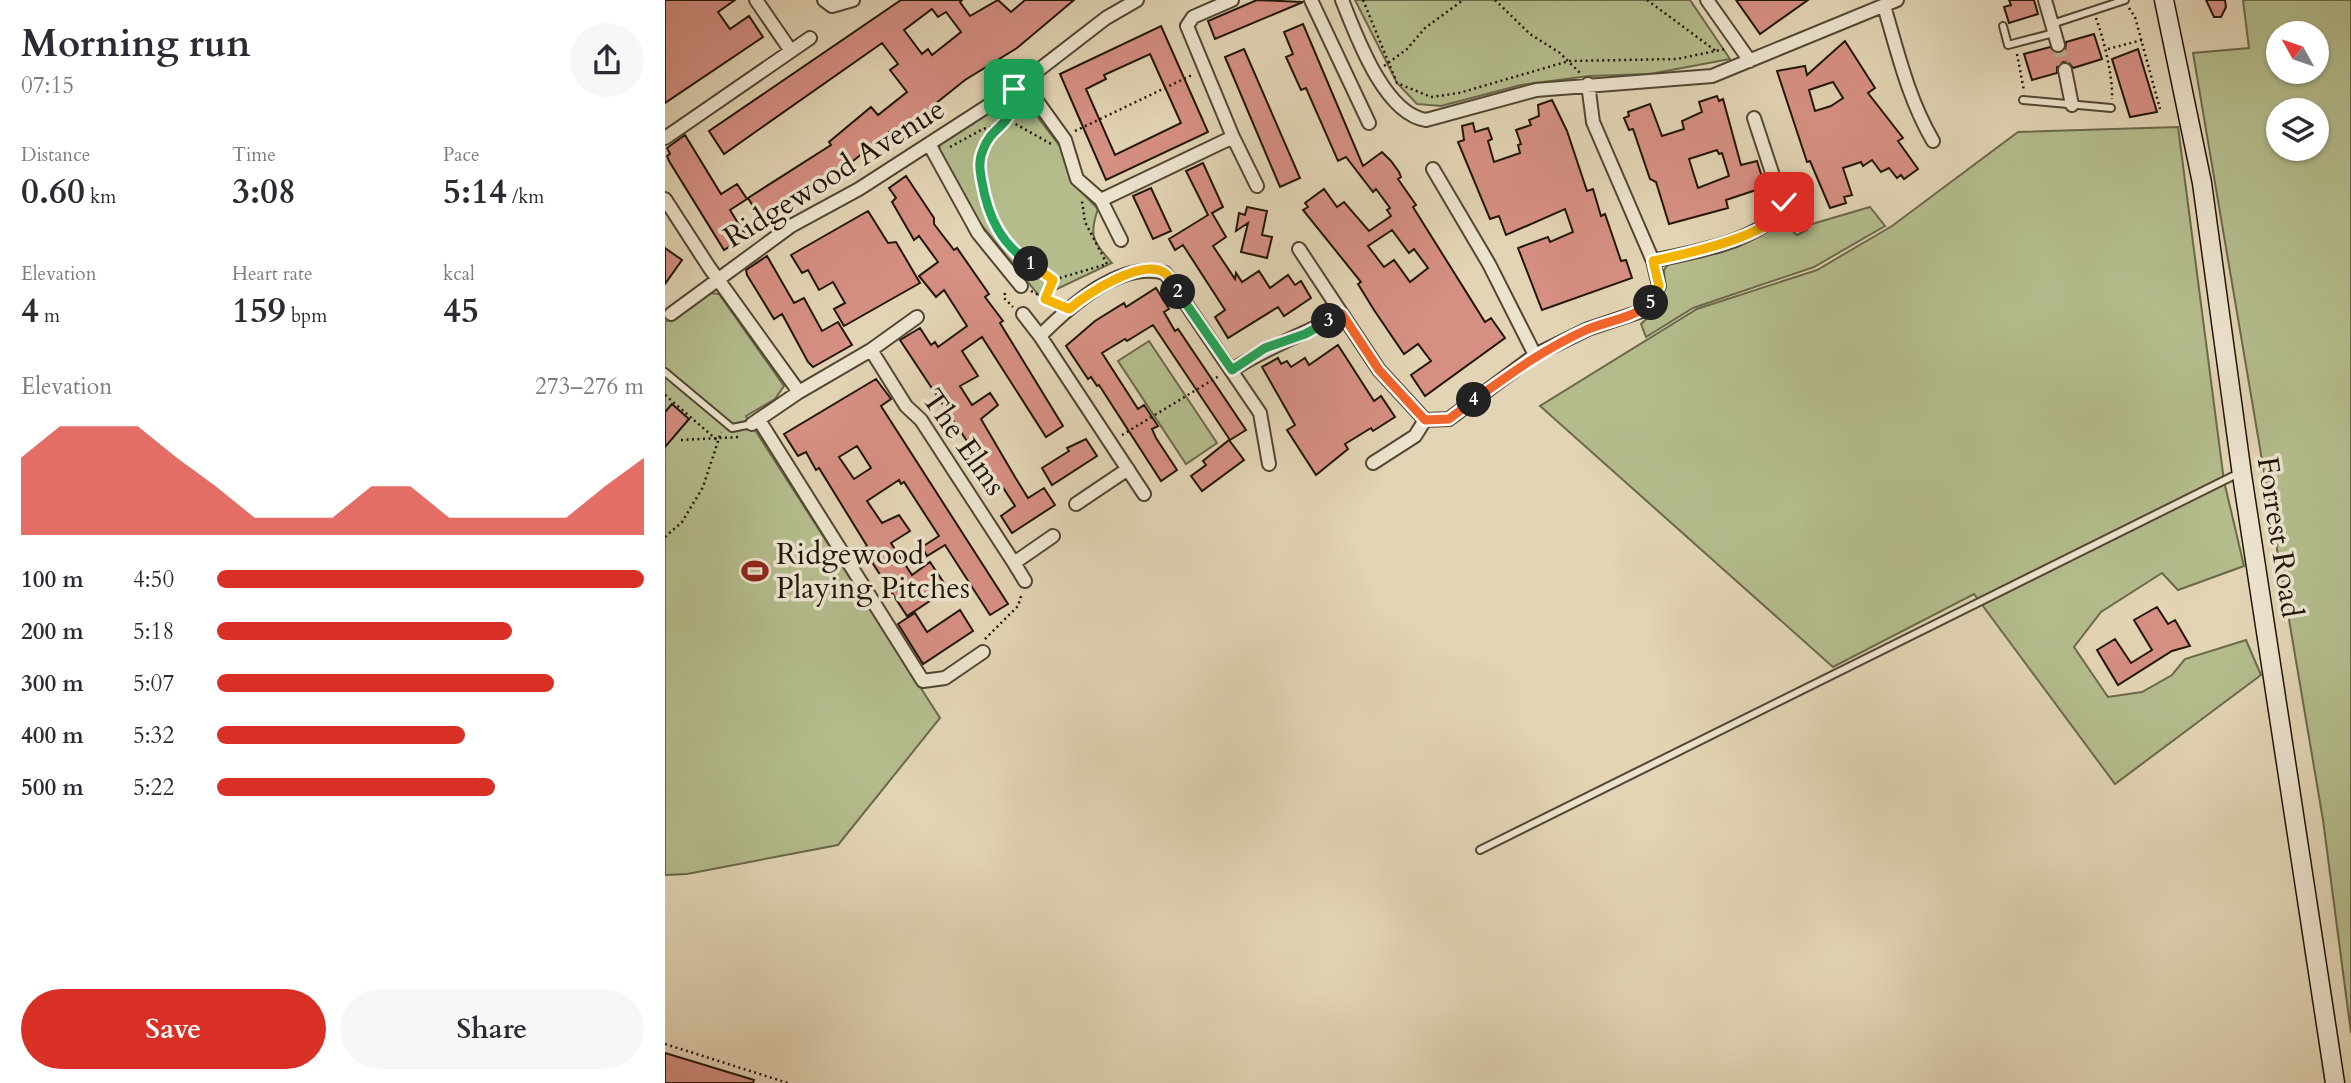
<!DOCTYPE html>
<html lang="en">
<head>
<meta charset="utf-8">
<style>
  :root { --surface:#fff; --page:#f7f7f7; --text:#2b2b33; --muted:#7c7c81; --accent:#d93025 }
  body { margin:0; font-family:Cardo,serif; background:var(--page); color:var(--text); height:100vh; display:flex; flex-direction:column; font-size:26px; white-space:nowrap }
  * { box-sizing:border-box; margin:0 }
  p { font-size:23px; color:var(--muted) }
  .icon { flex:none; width:38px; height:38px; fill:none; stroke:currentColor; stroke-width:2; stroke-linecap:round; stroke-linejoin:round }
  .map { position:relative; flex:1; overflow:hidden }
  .side { display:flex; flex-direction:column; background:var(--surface); width:665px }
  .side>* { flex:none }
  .needle { width:46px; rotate:310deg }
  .fabs { position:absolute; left:1601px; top:21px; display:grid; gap:14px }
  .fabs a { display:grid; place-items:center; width:63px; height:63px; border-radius:50%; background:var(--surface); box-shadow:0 2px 5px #0004; font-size:35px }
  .pin { position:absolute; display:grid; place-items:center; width:60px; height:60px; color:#fff; margin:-30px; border-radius:14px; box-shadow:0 4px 10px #0006 }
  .km { position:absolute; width:35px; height:35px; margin:-18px; border-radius:50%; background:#222; color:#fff; font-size:19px; line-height:35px; text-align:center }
  .round { display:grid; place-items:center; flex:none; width:74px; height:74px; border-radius:37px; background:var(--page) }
  .headline { display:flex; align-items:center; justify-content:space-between; height:119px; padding:0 21px }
  h1 { font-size:38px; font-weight:800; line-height:52px }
  .stats { display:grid; grid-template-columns:repeat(3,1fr); gap:10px; height:119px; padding:7px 21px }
  .stats div { display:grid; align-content:center }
  .stats b { font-size:35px; font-weight:800 }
  .stats small { font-size:19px; font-weight:400 }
  .stats p { font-size:19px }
  .chart { height:196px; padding:14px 21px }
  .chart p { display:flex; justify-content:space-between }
  .chart svg { width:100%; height:126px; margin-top:7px; fill:var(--accent); opacity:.7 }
  .cta { display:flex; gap:14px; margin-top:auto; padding:14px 21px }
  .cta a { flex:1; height:80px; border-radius:42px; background:var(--accent); color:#fff; font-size:28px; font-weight:800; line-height:80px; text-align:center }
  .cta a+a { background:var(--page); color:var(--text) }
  ul { padding:0 21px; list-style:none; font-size:23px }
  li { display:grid; grid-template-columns:112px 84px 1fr; align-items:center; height:52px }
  li i { height:18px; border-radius:9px; background:var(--accent) }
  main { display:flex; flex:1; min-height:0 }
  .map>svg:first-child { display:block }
  .green { fill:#b4bc8c; stroke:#6b694a; stroke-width:2; fill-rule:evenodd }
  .building { fill:#d68f83; stroke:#221608; stroke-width:2; fill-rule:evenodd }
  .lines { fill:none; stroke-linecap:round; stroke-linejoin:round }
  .street-tunnel { stroke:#bcae92; stroke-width:12; stroke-dasharray:12 6; stroke-linecap:butt }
  .lane-casing { stroke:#524633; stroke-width:10 }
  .street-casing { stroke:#524633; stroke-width:16 }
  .secondary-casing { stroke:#221608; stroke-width:21 }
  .path { stroke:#221608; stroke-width:2.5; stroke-dasharray:2 3.5; stroke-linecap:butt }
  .lane { stroke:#ece3ce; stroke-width:6 }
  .street { stroke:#ece3ce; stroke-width:12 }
  .secondary { stroke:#ece3ce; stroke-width:18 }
  .split-1-casing { stroke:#fff; stroke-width:14 }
  .split-2-casing { stroke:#fff; stroke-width:14 }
  .split-3-casing { stroke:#fff; stroke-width:14 }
  .split-4-casing { stroke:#fff; stroke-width:14 }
  .split-5-casing { stroke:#fff; stroke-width:14 }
  .split-6-casing { stroke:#fff; stroke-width:14 }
  .split-1 { stroke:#22a559; stroke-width:9 }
  .split-2 { stroke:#f5b400; stroke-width:9 }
  .split-3 { stroke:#22a559; stroke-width:9 }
  .split-4 { stroke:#f0652b; stroke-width:9 }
  .split-5 { stroke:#f0652b; stroke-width:9 }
  .split-6 { stroke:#f5b400; stroke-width:9 }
  .labels { text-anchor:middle; stroke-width:7; stroke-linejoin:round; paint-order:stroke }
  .street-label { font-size:30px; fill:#221608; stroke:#ece3ce }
  .poi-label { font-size:30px; fill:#221608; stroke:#ece3ce; text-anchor:start }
</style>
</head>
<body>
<main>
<section class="side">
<div class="headline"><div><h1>Morning run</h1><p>07:15</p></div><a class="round"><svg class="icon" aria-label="share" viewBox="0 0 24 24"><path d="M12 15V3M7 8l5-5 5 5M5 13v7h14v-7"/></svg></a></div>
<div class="stats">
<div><p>Distance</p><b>0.60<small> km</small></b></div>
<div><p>Time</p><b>3:08</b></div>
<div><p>Pace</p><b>5:14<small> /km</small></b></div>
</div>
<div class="stats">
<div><p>Elevation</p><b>4<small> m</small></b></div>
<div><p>Heart rate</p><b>159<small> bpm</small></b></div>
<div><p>kcal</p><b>45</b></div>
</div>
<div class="chart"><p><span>Elevation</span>273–276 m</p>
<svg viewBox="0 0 160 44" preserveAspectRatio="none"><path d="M0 44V17L10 6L20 6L30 6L40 17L50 27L60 38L70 38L80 38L90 27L100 27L110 38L120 38L130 38L140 38L150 27L160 17V44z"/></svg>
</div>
<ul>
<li><b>100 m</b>4:50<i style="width:100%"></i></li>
<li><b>200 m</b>5:18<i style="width:69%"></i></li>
<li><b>300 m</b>5:07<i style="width:79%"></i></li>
<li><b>400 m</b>5:32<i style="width:58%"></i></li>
<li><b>500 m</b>5:22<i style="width:65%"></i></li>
</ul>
<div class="cta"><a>Save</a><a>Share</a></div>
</section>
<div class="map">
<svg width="1686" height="1083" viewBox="0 0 1686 1083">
  <rect width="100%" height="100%" fill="#e2d4b4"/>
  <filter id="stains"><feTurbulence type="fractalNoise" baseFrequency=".00286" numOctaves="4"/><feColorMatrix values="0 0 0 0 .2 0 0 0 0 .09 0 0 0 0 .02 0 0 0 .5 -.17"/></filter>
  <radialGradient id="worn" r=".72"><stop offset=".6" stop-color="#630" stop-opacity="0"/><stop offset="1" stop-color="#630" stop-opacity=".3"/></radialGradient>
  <path class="green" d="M690,0H1025L1065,59L985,74L924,76L856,85L776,106L752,104L732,83Z
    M1578,0H1686V1033L1658,820L1528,53L1584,48ZM1614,33H1652V72H1614ZM1614,110H1652V149H1614Z
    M345,96L359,99L397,149L407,182L433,209C423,237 429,242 447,263L375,297L314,222L273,153L276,141Z
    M1513,127L1559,481L1579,566L1513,590L1497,573L1436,612L1409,647L1443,697L1477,692L1507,675L1520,659L1581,640L1596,675L1450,784L1309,594L1168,667L875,406L1032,309L1152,270L1227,226L1353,132Z
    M1205,207L1220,226L1149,267L1028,308L981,337L976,324C997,304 1002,300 999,270L1005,262L1072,247L1118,223L1132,235L1142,230L1137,218L1141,216L1147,224Z
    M45,293L54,294L119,386L110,399L81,416L275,718L173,845L22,874L0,875V322Z
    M484,341L552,443L521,464L453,361Z"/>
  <path class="building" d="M0,0H70L53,12L65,29L84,16L98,37L0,103Z
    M236,0H297L295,2L305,16L333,0L346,12L360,0H409L352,48L300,80L255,116L231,132L228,129L183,165L181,163L95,217L83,198L166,145L164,142L206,107L213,115L242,92L225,70L233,64L217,43L59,154L44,131ZM267,9L273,17L281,12L296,32L267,55L263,49L257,54L239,30Z
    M592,0L638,2L550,39L543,21Z
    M1071,0H1143L1095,34Z
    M1344,0H1369L1373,14L1344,23L1339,7L1346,5Z
    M1541,0H1560L1561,7L1556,17H1549Z
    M638,24L698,166L717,152L726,161L734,172L736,177L733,179L751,205L748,207L820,322L826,318L840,338L760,396L746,375L766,361L753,344L739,354L709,310L693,284L696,282L638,210L643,207L640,203L659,189L672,207L679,202L704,231L726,216L722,210L725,208L711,189L708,192L681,157L673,161L641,88L636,90L621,57L628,54L619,32ZM727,230L744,253L749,249L763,268L745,282L729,260L719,267L703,246Z
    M496,26L543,132L441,180L395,74ZM485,54L516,123L450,155L421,89L441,79L439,75Z
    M1429,34L1437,59L1408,68L1403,62H1398L1392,67V73L1367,80L1359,54L1385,47L1395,54L1400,51L1401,42Z
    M1180,41L1210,88L1203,93L1238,138L1233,141L1253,169L1239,179L1236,175L1232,178L1224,168L1216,172L1207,160L1198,166L1196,162L1178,168L1187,195L1179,197L1181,203L1165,208L1145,161L1142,162L1112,71L1140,66L1142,75ZM1168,82L1178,98L1166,106L1150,111L1144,90Z
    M579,49L635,178L615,187L560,57Z
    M1473,49L1492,112L1465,117L1447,59Z
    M1052,96L1054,101L1058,99L1076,165L1092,161L1100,187L1061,200L1063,208L1004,224L991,182L985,179L968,129L964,130L959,118L964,116L963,112L985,104L997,136L1019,129L1017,121L1037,112L1034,102ZM1052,150L1054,154L1057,153L1064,176L1033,188L1024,159Z
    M887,100L902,131L922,191L928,189L936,216L940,214L954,255L956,261L961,260L967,278L877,310L853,248L883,237L885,242L908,232L900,209L841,235L834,216L825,219L793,142L799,140L797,126L808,123L810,132L823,128L827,139L823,141L829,162L855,153L853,145L856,144L851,130L866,125L864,120L874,116L873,105Z
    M20,135L56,194L72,184L82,199L65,210L81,236L59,250L4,161L2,156L5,154L2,148Z
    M538,163L558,207L547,213L561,237L548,246L570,279L571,273L577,282L594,271L605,288L623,275L630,285L636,281L646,298L619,316L613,307L563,338L550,317L560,310L518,245L510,250L504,239L543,215L521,171Z
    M241,176L269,218V224L289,250L292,248L324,294L320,297L338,321L335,323L398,426L381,437L317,337L297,351L313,376L295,386L307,405L325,393L333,405L316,419L350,477L363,498L379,488L390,505L347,533L336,516L350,506L337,486L333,488L235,340L255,328L266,345L270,342L273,347L302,326L279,290L271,297L254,276L273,262L254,236L249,240L227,202L231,198L224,188Z
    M486,188L506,231L488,239L468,196Z
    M582,207L602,211L597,235L607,237L602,258L576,252L583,223L571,231L574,213L580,215Z
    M203,211L223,243L231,242L255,283L179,326L169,309L180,303L168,282L154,290L143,270L137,273L126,255Z
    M0,248L17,260L0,284Z
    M102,256L129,303L139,298L157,331L173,322L187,345L148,367L143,362L117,314L109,319L82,275L81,270Z
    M491,288L504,309L499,312L510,331L513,329L581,430L565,440L488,325L462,341L460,339L437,353L473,409L479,405L493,426L487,429L491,438L512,470L496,481L434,385L432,386L426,377L423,379L401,346L430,321L459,303L461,307Z
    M673,345L709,401L716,396L730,417L708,431L706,428L680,444L683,449L651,475L622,430L630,425L597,367L613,358L616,364L622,361L626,367L640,358L644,365Z
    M211,379L226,399L216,406L343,604L325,615L280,545L262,556L257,547L274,536L239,482L236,484L234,480L202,501L217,523L234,515L245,531L226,543L247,575L265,562L283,589L242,616L201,553L199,548L202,546L154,468L151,470L141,452L133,456L119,434ZM192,446L206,468L189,479L174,457Z
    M7,404L24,419L0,447V412Z
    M421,439L432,456L387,485L377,468L404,451L402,448Z
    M564,440L579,460L537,491L526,476L541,465L538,461Z
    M1492,607L1503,624L1510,620L1525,646L1507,651L1453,685L1432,650L1450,639L1466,663L1487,650L1469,620Z
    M295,610L308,631L258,664L233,624L250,613L262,632Z
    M0,1053L89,1080L88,1083H0Z"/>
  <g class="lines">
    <path class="street-tunnel" d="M1393,45L1400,70"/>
    <defs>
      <path id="lane" d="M1387,24L1460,0
        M1338,26L1343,45L1389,33
        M1358,100L1446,108
        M0,372L67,428L87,424
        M815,850L1568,476L1576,475"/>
      <path id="street" d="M91,0L126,51
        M159,0L167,6L188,0
        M646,0L704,123
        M677,0C691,35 719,114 761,120L871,90L1047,76L1232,0
        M1042,0L1085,61
        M1380,0L1393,45
        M1219,6C1233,53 1243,98 1268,141
        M1400,70L1407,105
        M359,83L400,140L412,179L436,200L568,137L522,26L528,17L567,0
        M568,137L592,186
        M0,138L145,38
        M264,144L313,233L356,286
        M768,169L824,264L870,355
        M0,199L44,267L134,392L87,424
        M436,200L456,240
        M634,249L714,370L760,420L784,419L870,355L923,329L974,312L985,304L994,286L988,261L928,122L923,84
        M988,261C1031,251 1087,244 1119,209L1089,118
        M6,314L126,226L194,189L349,89L441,18L472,0
        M358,314L375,336
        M206,350L241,406L256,420L349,563L388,536
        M567,370C602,347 640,334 677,314
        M134,392L206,350L252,317
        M94,420L258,681L280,678L318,652
        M708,463L750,436L760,420
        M479,494L375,336C405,306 455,260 500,273L595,413L604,464
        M411,504L463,469
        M349,563L360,581"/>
      <path id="secondary" d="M1499,0L1537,183L1577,475L1670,1083"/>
    </defs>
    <use href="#lane" class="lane-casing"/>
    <use href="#street" class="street-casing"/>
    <use href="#secondary" class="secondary-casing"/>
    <path class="path" d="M698,0L732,83L766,97L794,93L904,61L1012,59L1060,49
      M830,0L865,34L895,53L915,73
      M982,0L1051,51
      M1464,8L1470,17L1495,109
      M1431,18C1439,40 1448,76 1447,99
      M1443,49L1477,40
      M1352,54L1359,91
      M719,66L742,49L760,28L798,0
      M349,104C349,123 327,132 319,147C312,158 315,172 317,184C326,235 348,252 388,280
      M410,131L527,75
      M285,147L318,129L347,122L388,145
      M366,291L391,304
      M340,293L339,298L348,307
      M380,299L388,280L442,264L420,222L417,201
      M0,395L52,440
      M457,435L554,376
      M16,440L75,437
      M0,537L17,522L38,487L56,432
      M320,639L353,606L357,593
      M0,1044L123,1083"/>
    <use href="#lane" class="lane"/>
    <use href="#street" class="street"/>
    <use href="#secondary" class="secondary"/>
  </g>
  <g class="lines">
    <defs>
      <path id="split-1" d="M349,89C349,130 328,122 318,150C313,161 315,171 317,182C323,217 336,244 366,264"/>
      <path id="split-2" d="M366,264L388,280L380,299L404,309C422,294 477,257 500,273C505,277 509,286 513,292"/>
      <path id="split-3" d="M513,292L567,370L600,348L640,334L664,321"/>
      <path id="split-4" d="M664,321L677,314L714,370L760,420L784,419L809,400"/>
      <path id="split-5" d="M809,400C845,374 879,349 921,330C942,321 968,318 986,303"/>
      <path id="split-6" d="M986,303L994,286L988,261C1015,255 1118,235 1119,202"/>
    </defs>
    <use href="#split-1" class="split-1-casing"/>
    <use href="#split-2" class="split-2-casing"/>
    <use href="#split-3" class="split-3-casing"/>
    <use href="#split-4" class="split-4-casing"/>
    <use href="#split-5" class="split-5-casing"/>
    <use href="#split-6" class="split-6-casing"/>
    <use href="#split-1" class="split-1"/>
    <use href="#split-2" class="split-2"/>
    <use href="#split-3" class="split-3"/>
    <use href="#split-4" class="split-4"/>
    <use href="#split-5" class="split-5"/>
    <use href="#split-6" class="split-6"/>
  </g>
  <defs>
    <symbol id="stadium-bare" viewBox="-9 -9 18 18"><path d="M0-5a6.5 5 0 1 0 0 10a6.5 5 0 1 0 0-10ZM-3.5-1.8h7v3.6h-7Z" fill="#8f2418" stroke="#ece3ce" stroke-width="2.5" paint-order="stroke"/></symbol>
  </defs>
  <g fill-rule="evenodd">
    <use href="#stadium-bare" x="71" y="552" width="38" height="38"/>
  </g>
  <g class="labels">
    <g class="street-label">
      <text transform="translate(169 173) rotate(-32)" y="10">Ridgewood Avenue</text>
      <text transform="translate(299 442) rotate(55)" y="10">The Elms</text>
      <text transform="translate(1615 537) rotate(81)" y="10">Forrest Road</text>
    </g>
    <g class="poi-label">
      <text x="111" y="564">Ridgewood<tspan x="111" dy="34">Playing Pitches</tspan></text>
    </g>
  </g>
  <rect width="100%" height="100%" filter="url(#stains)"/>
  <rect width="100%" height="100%" fill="url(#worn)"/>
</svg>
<div class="fabs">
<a><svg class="needle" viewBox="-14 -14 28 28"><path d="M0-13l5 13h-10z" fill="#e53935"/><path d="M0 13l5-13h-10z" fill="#7c7c81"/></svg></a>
<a><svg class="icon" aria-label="layers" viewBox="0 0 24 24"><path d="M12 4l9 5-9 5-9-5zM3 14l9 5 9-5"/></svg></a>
</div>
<div class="pin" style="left:349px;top:89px;background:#1e9e55"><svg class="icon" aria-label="arrive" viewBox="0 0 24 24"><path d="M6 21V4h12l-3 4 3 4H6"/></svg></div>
<div class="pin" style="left:1119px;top:202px;background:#d93025"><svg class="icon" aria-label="check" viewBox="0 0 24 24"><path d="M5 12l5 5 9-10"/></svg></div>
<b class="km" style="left:366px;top:264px">1</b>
<b class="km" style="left:513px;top:292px">2</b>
<b class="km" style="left:664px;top:321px">3</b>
<b class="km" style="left:809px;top:400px">4</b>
<b class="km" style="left:986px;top:303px">5</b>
</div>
</main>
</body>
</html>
